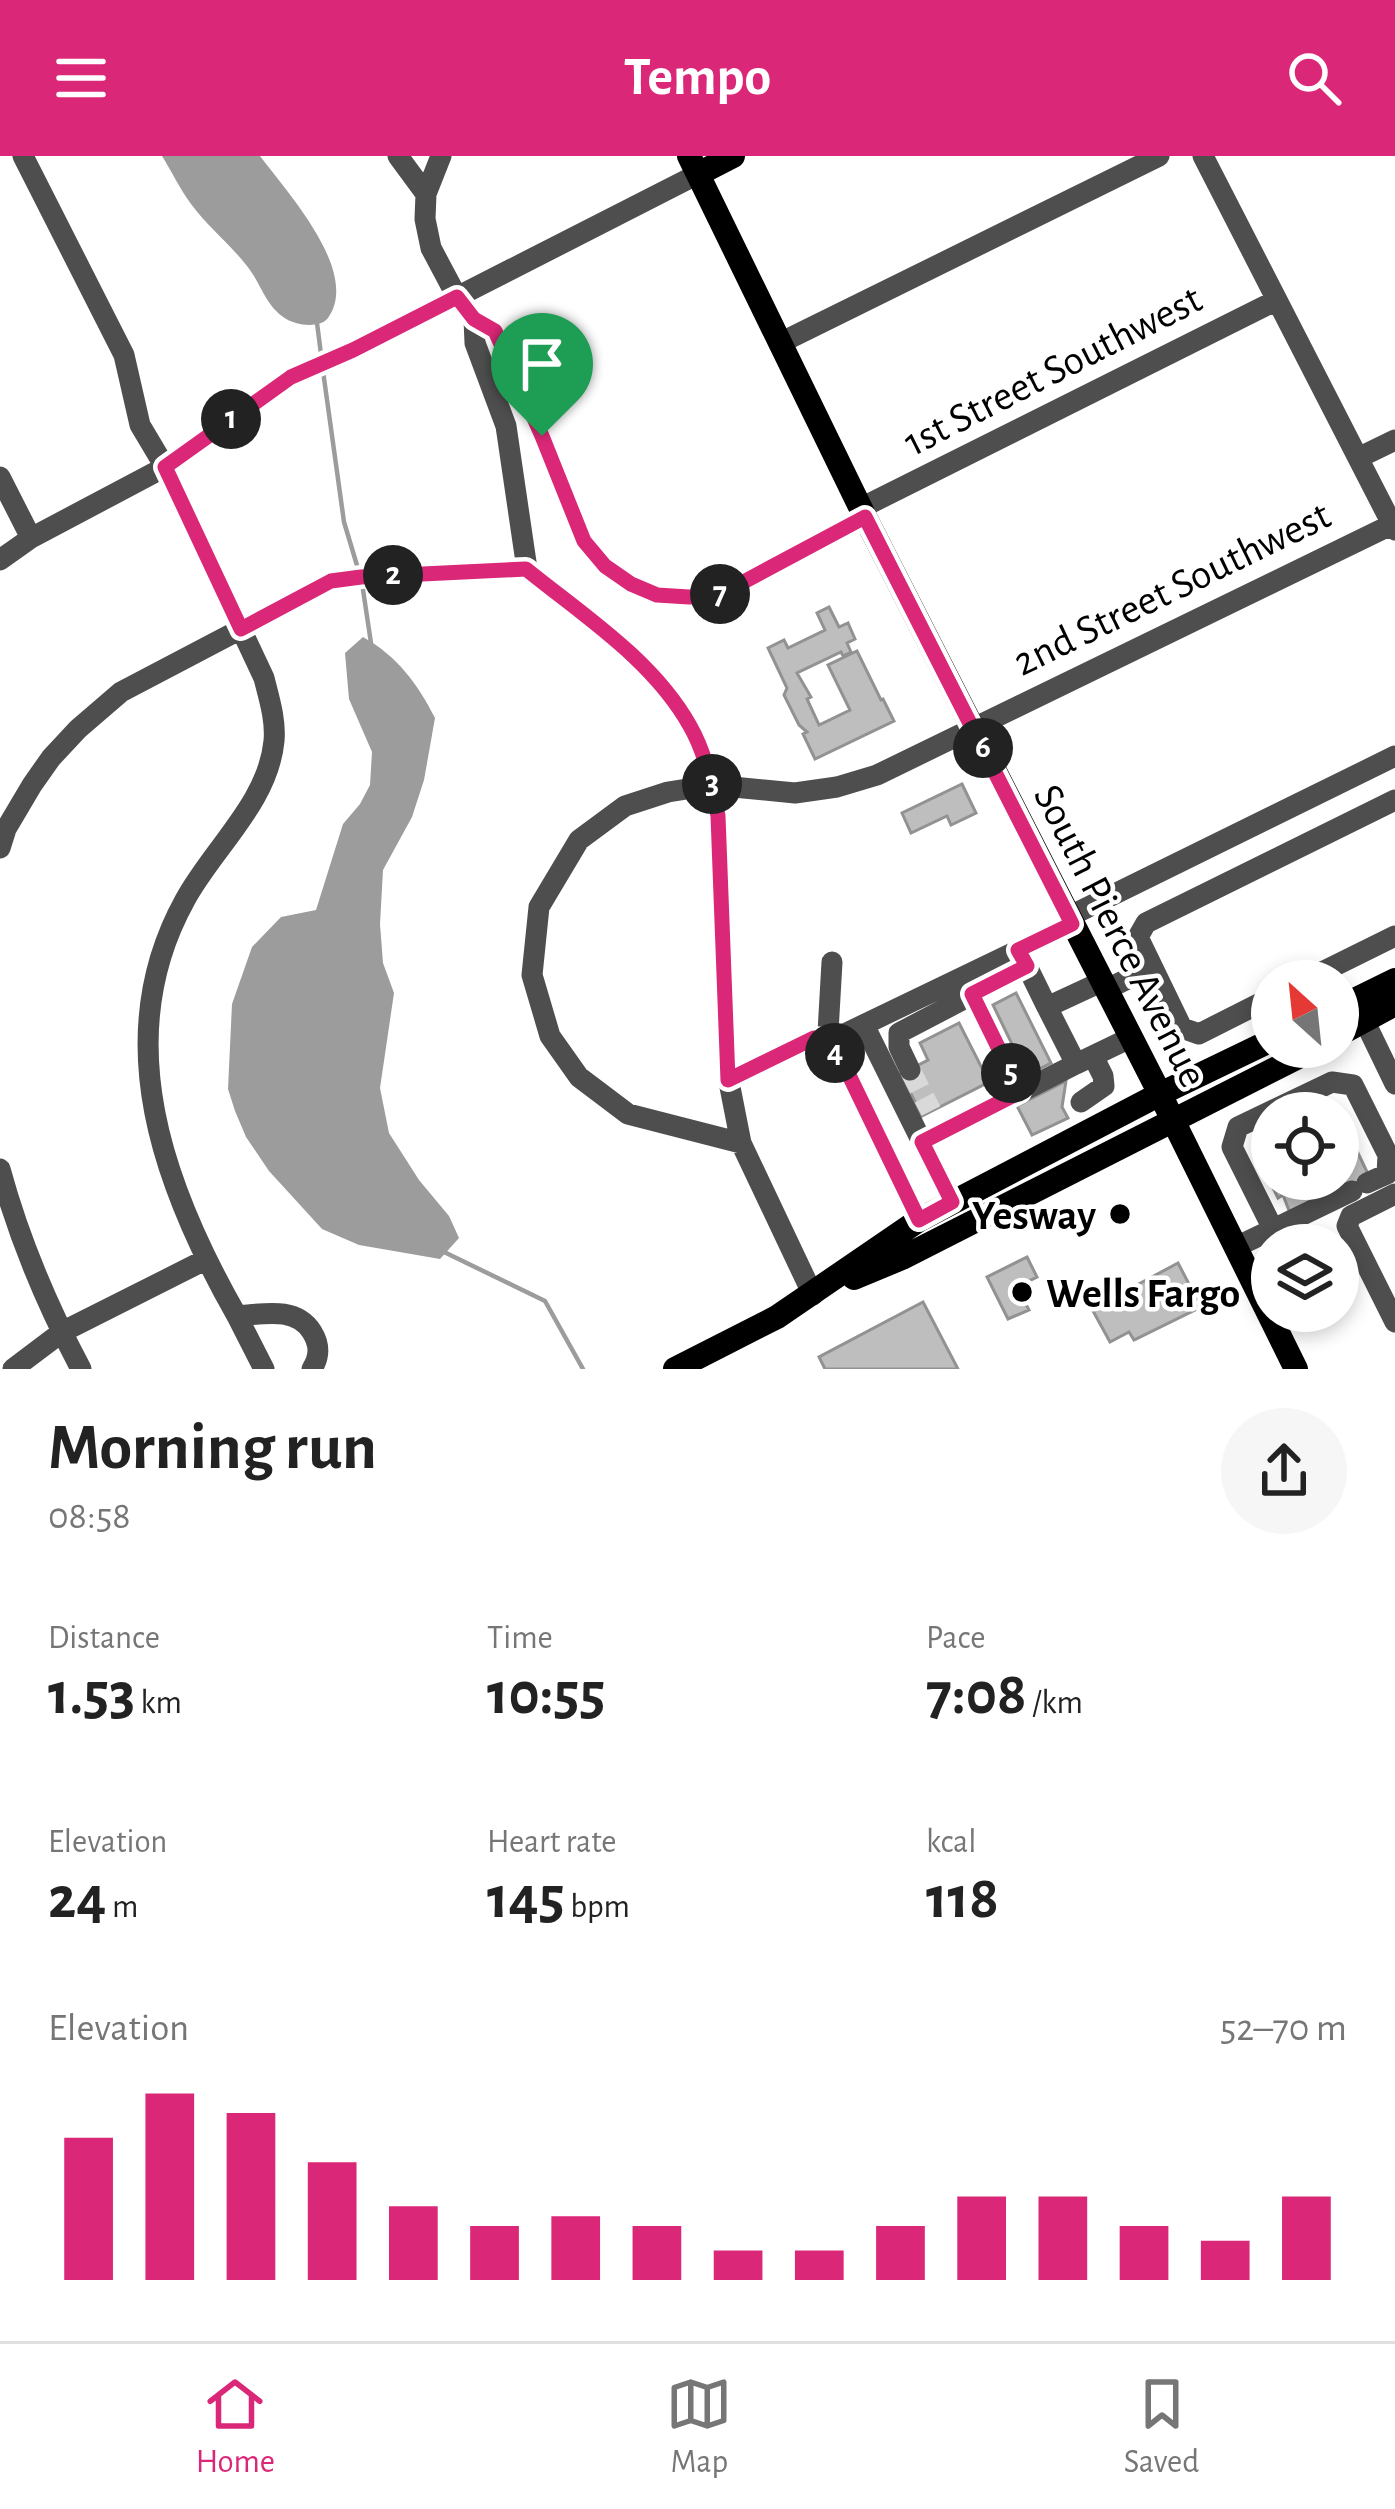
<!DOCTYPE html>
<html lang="en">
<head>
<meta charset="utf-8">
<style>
  :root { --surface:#fff; --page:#f6f6f6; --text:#222; --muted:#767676; --line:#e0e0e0; --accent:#db2777 }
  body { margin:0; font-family:"Alegreya Sans",sans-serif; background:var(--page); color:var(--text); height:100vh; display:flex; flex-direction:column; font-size:45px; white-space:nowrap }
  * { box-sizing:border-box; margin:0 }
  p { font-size:39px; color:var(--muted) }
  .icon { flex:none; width:66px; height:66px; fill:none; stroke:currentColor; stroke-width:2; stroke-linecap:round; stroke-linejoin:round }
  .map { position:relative; height:1213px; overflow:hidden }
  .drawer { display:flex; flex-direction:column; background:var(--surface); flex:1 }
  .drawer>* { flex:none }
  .needle { width:78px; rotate:333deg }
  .fabs { position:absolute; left:1251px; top:804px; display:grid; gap:24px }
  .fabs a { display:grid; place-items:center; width:108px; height:108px; border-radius:50%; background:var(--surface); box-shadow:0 6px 18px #0003; font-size:60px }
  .pin { position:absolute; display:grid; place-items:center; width:102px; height:102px; color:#fff; margin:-123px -51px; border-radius:50% 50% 50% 0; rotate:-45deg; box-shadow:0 0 12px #0007 }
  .pin .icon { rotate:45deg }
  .km { position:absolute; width:60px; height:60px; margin:-30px; border-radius:50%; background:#222; color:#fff; font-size:33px; line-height:60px; text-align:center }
  .round { display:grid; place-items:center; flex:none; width:126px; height:126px; border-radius:63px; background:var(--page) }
  .head { display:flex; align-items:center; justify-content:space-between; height:204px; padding:0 48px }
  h1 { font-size:66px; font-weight:700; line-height:90px }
  .figures { display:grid; grid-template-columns:repeat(3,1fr); gap:18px; height:204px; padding:12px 48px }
  .figures div { display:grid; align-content:center }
  .figures b { font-size:60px; font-weight:700 }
  .figures small { font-size:33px; font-weight:400 }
  .figures p { font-size:33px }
  .chart { height:336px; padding:24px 48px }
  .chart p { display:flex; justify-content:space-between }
  .chart svg { width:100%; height:216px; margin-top:12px; stroke:var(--accent); stroke-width:6 }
  header { display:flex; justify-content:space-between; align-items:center; height:156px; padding:0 48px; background:var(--accent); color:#fff; font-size:54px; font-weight:700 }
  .tab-bar { display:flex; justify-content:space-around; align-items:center; height:168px; border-top:3px solid var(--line); background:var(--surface); font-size:33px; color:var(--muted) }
  .tab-bar a { display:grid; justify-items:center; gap:6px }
  .tab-bar .current { color:var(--accent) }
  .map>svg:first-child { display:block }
  .water { fill:#9c9c9c }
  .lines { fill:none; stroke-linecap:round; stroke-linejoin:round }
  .stream { stroke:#9c9c9c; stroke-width:4.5 }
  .building { fill:#bebebe; stroke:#929292; stroke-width:3 }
  .minor-tunnel { stroke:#d9d9d9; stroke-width:21; stroke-dasharray:21 10; stroke-linecap:butt }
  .minor { stroke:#4e4e4e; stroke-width:21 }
  .major { stroke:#000; stroke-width:24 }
  .route-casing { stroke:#fff; stroke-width:24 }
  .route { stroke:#db2777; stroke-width:15 }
  .poi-dot { fill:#000; stroke:#fff; stroke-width:4.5 }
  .labels { text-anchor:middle; stroke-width:9; stroke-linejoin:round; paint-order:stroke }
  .street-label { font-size:42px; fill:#000; stroke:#fff }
  .poi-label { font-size:42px; font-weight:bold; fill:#000; stroke:#fff; text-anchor:end }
</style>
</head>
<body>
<header><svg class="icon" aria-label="menu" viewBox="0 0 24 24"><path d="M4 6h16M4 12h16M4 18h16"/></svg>Tempo<svg class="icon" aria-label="search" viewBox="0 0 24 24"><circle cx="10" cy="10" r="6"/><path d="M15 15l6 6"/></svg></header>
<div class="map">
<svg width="1395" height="1213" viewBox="0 0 1395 1213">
  <rect width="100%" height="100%" fill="#fff"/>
  <path class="water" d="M162,0H260C286,35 361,116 328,162C321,171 304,170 293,166C267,156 263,130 247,110C230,88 207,70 191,48C180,33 172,16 162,0Z
    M363,481C397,500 418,528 435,562L424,624L412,661L383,714L380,768L383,807L394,837L380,932L389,977L419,1024L449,1060L459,1082L440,1103L359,1089L322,1073L269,1015L246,981L235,955L228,933L232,848L252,791L281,761L316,754L343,668L360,648L370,629L372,596L349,543L345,497Z"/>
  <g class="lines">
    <path class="stream" d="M317,167L321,198
      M323,215L344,366L359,416
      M362,427L371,487
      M442,1095L545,1145L583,1213"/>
  </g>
  <path class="building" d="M829,451L839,471L848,467L855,483L847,487L851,496L843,500L841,496L797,517L811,541L807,543L819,569L850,554L828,509L857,495L881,544L883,543L894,565L815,603L803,578L807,576L799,569L784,539L787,532L768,492L784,484L788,492L825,474L817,457Z
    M962,628L976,657L951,669L947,660L911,677L902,657Z
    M1016,837L1051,907L1027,919L993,849Z
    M959,867L989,926L922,960L901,918L928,904L920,887Z
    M1066,925L1062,951L1068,962L1032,979L1017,950Z
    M1337,953L1368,1018L1369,1032L1290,1057L1283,1039L1278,1042L1257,999L1263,984L1272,980V1023H1338V957H1329Z
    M1027,1101L1037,1121L1017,1131L1029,1154L1008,1163L987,1121Z
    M1178,1107L1201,1151L1134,1184L1129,1176L1110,1186L1092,1153Z
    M923,1146L958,1213H825L819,1201Z"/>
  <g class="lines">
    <path class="minor-tunnel" d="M910,914L931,955"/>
    <path class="minor" d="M23,0L124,199L140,269L165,311L264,522C269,542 276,564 274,585C268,647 213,692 185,744C108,883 164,1032 237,1160
      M398,0L426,38L425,63L431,92L457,141L474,163L475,187L506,270L527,413
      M1203,0L1395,374
      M426,38L441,0
      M474,163L495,175L542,280L584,385L605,410L631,428L657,439L689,441L721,438L865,361
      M782,186L1159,0
      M1358,302L1395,284
      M0,321L31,382
      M861,352L1277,144
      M0,404L31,382L165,311L291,222L353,194L698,18
      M0,692L6,673L32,629L51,602L78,573L121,536L241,473L331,425L361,421L527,413C584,460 653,504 690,570C705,597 713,630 718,660L728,921L741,987L813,1139
      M1068,761L1395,600
      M1072,768L1019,794L1047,851L1101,826
      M832,806L828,876L832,884L1019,794
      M1304,825L1395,780
      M1105,834L1152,811
      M972,838L1020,936
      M1272,841L1199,878L1182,872L1138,781L1146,767L1395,644
      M1047,851L1076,908L1130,882
      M1364,864L1395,928
      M864,869L922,986
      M910,914L899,891V877L1027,810
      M728,924L814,882L832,884L919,1064
      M1081,946L1104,930L1103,920L1093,900
      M741,987L628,958L579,921L550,880L532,819L539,751L579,684L625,650L668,636L712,629L795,637L837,631L877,619L1395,367
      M0,1013C19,1083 47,1149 81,1213
      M1395,1038L1351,1060L1347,1070L1395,1166
      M953,1046L922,986L1076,908
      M1273,1073L1232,991L1238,971L1332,926L1353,929L1388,999L1387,1018L1367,1027
      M1236,1091L1352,1035
      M13,1213L62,1176L205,1104
      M264,1213L237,1160C263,1158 296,1150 312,1176C320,1189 320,1200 312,1213"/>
    <path class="major" d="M689,0L865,361L1160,938L1296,1213
      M698,18L733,0
      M1338,852L1395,824
      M1338,879L1395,848
      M854,1122L902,1102L1318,891
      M675,1213L777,1161L919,1064L1160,938L1272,884"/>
  </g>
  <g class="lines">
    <defs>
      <path id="route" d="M457,141L474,163L495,175L542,280L584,385L605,410L631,428L657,439L689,441L721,438L865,361L1068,760L1072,768L1018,794L1027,810L972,838L1020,936L922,986L952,1046L919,1064L832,884L814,882L728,924L718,660C713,630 705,596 690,570C653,504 584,460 526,413L361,421L331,425L241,473L165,311L291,221L353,194Z"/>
    </defs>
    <use href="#route" class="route-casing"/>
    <use href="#route" class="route"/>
  </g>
  <g class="poi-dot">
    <circle cx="1120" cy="1058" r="12"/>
    <circle cx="1022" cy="1136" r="12"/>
  </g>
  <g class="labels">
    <g class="street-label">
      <text transform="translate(1052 213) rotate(-27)" y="15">1st Street Southwest</text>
      <text transform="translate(1171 431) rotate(-26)" y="15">2nd Street Southwest</text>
      <text transform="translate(1122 779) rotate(63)" y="15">South Pierce Avenue</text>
    </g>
    <g class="poi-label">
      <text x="1096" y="1073">Yesway</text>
      <text x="1046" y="1151" text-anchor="start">Wells Fargo</text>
    </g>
  </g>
</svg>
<div class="fabs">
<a><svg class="needle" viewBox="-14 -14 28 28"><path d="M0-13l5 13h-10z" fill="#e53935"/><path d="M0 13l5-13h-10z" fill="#767676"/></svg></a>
<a><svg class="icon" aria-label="locate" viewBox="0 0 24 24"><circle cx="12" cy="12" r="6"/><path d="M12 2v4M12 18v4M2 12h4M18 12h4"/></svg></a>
<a><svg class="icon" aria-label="layers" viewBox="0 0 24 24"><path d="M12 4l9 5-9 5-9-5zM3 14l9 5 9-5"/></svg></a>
</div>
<div class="pin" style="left:542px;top:280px;background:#1e9e55"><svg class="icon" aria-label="arrive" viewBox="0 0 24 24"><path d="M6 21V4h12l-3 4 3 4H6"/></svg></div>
<b class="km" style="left:231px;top:263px">1</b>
<b class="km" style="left:393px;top:419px">2</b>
<b class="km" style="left:712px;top:628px">3</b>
<b class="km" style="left:835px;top:897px">4</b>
<b class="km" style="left:1011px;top:917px">5</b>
<b class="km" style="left:983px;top:592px">6</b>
<b class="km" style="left:720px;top:438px">7</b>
</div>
<section class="drawer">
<div class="head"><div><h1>Morning run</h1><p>08:58</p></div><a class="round"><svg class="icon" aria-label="share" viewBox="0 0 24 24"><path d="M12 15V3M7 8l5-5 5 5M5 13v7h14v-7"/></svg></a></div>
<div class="figures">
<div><p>Distance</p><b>1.53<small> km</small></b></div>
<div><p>Time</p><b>10:55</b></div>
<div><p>Pace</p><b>7:08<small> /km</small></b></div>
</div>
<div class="figures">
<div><p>Elevation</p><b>24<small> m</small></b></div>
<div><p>Heart rate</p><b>145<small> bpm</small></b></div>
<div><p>kcal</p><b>118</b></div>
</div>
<div class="chart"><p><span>Elevation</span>52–70 m</p>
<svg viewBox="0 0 160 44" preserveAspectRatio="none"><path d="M5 44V15M15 44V6M25 44V10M35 44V20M45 44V29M55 44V33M65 44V31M75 44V33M85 44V38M95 44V38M105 44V33M115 44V27M125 44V27M135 44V33M145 44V36M155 44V27"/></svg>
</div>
</section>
<nav class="tab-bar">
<a class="current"><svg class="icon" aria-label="home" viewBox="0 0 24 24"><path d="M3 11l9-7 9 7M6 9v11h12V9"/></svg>Home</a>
<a><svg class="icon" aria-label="map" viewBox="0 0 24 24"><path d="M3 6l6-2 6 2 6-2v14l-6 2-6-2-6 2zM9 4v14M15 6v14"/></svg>Map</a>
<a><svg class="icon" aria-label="saved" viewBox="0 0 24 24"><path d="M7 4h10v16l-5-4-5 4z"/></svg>Saved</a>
</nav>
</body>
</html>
